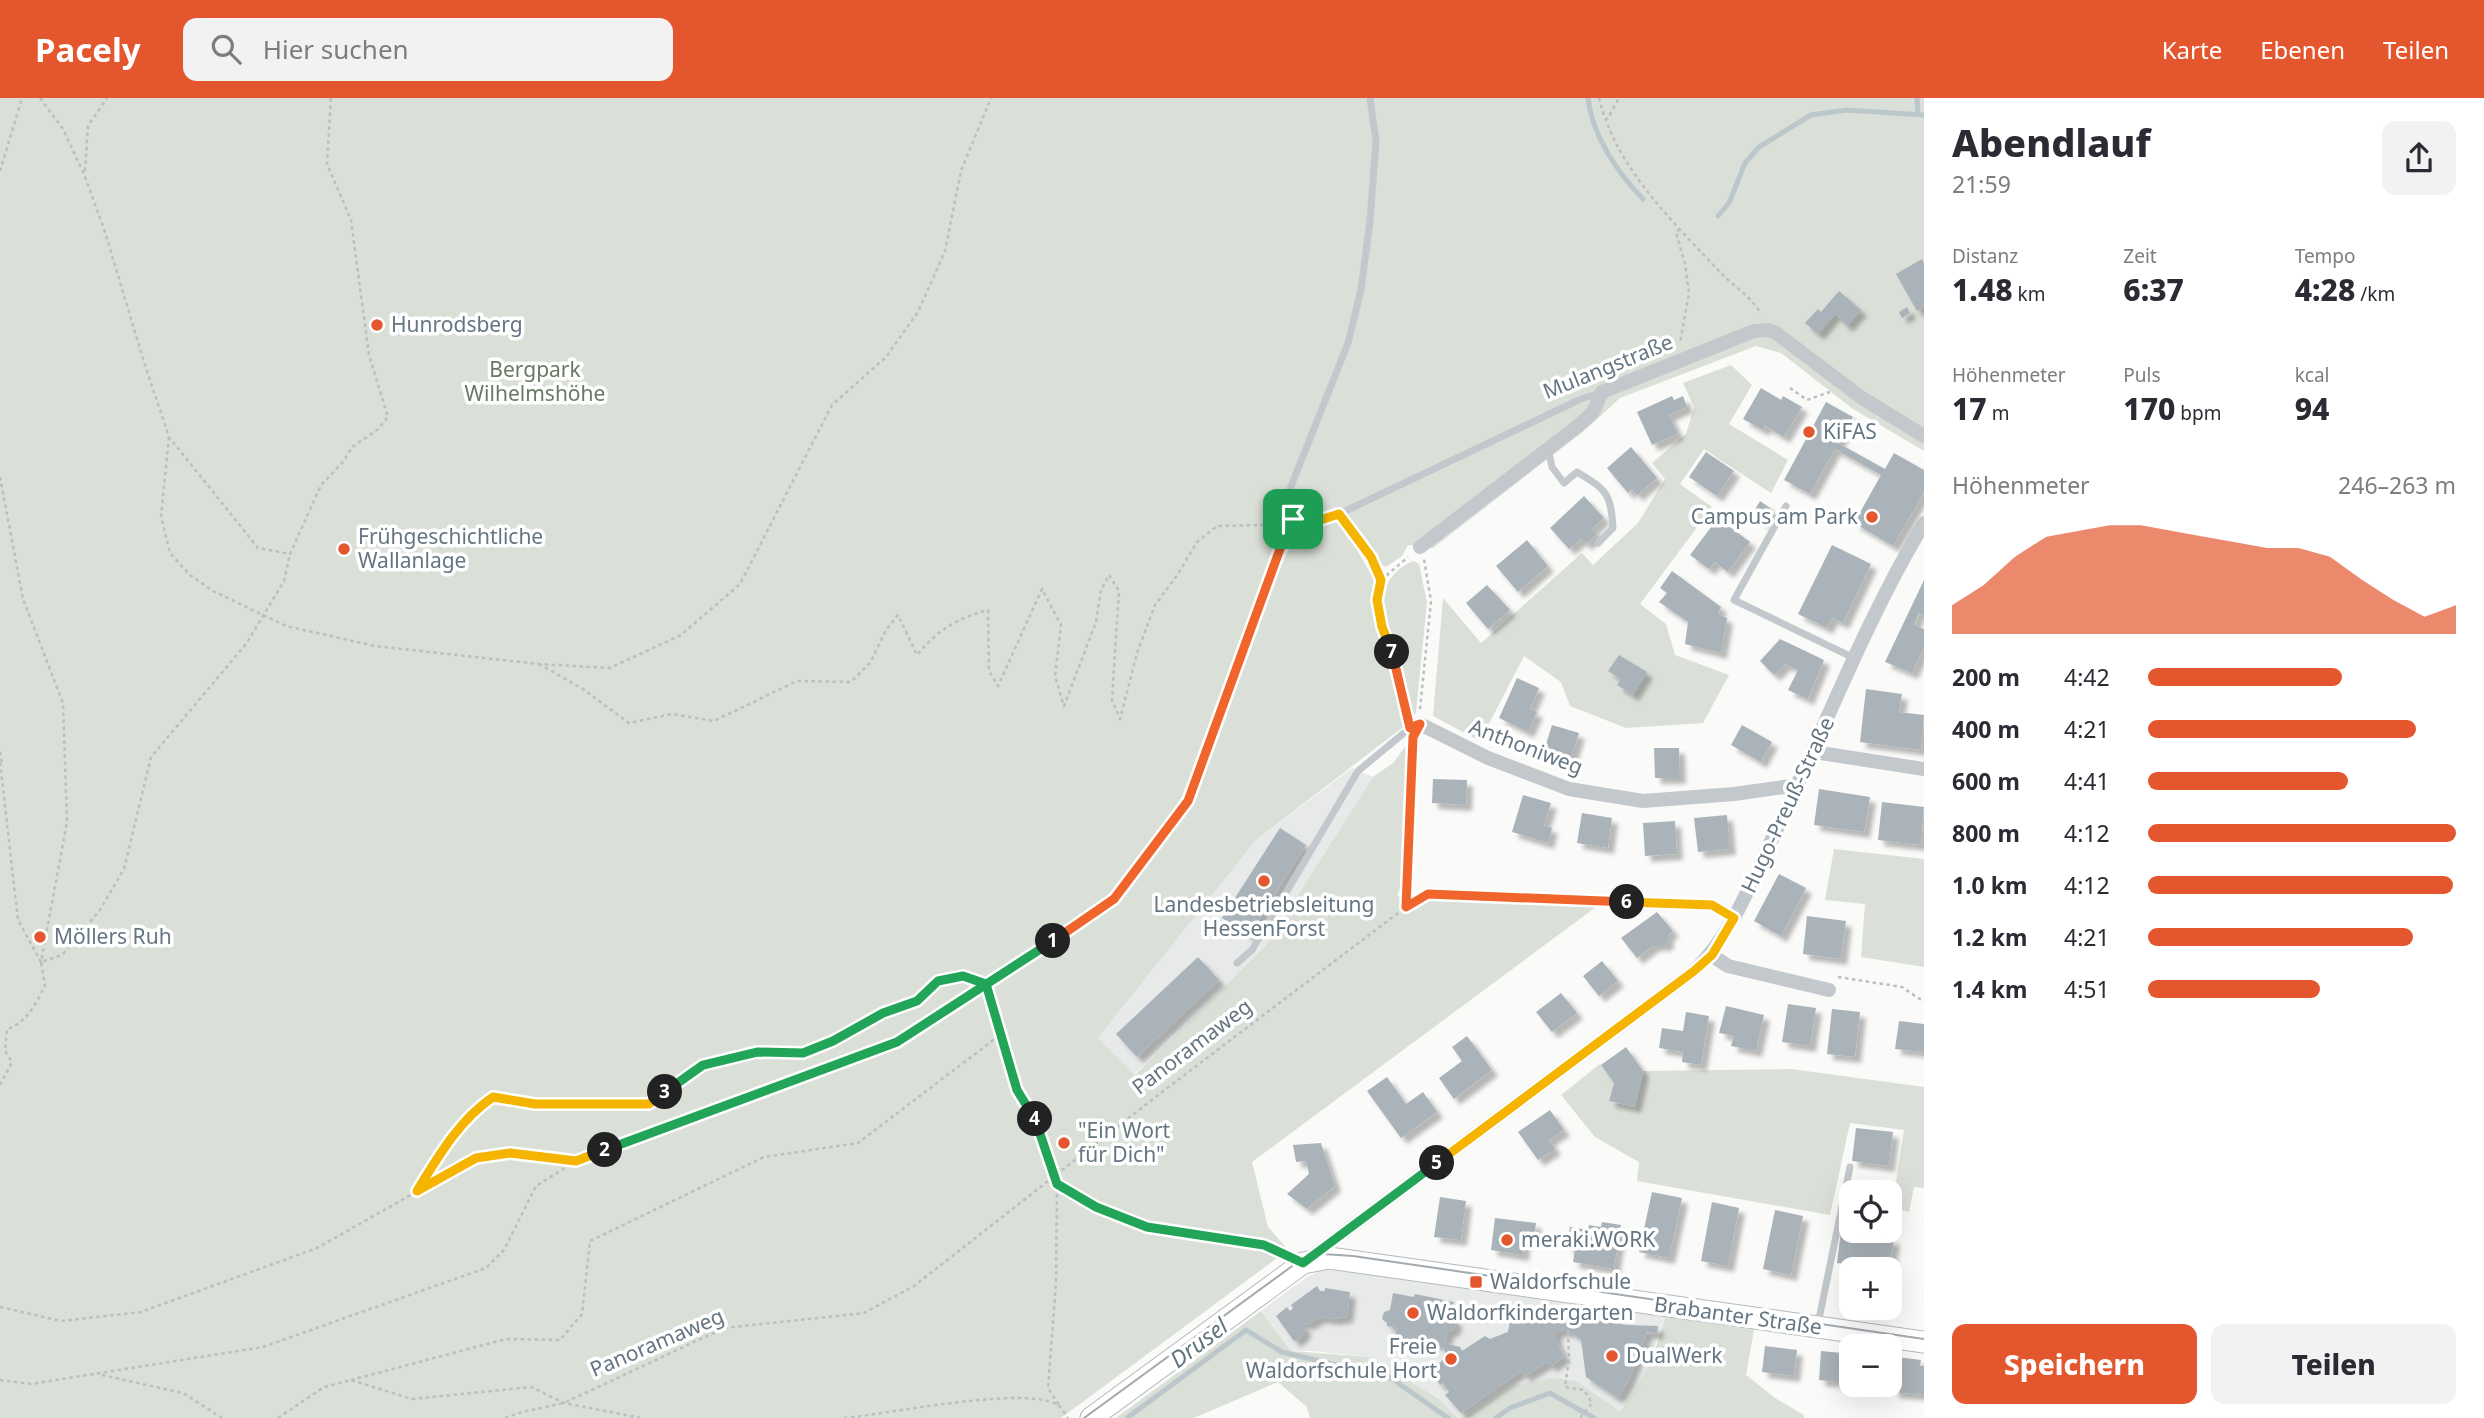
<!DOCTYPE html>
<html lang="de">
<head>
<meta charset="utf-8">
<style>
  :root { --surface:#fff; --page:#f2f2f3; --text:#2b2b33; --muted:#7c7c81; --accent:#e4572e }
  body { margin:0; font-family:"Noto Sans",sans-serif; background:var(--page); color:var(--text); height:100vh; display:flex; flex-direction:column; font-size:26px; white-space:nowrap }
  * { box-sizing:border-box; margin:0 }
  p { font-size:23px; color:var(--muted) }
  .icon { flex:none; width:38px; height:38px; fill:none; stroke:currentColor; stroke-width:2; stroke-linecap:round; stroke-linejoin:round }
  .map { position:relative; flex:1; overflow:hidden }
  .details { display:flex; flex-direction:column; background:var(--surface); width:560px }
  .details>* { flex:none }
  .fabs { position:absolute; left:1839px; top:1082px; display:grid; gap:14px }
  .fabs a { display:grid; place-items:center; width:63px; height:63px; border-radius:14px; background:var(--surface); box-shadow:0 7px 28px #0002; font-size:35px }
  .pin { position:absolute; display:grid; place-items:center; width:60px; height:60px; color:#fff; margin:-30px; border-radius:14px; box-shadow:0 4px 10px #0006 }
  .km { position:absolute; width:35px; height:35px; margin:-18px; border-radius:50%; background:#222; color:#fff; font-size:19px; line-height:35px; text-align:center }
  .round { display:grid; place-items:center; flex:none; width:74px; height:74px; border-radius:14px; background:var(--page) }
  .overview { display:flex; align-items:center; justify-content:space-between; height:119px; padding:0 28px }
  h1 { font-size:38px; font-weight:800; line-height:52px }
  .stats { display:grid; grid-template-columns:repeat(3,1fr); gap:10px; height:119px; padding:7px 28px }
  .stats div { display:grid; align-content:center }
  .stats b { font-size:30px; font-weight:800 }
  .stats small { font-size:19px; font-weight:400 }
  .stats p { font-size:19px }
  .chart { height:196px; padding:14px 28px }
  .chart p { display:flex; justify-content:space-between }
  .chart svg { width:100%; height:126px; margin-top:7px; fill:var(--accent); opacity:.7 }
  .button { display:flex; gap:14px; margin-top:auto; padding:14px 28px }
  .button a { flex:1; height:80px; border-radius:14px; background:var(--accent); color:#fff; font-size:28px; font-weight:800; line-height:80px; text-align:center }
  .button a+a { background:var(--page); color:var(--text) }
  ul { padding:0 28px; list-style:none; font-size:23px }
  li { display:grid; grid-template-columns:112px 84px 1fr; align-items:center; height:52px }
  li i { height:18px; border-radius:9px; background:var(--accent) }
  header { display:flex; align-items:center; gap:42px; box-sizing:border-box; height:98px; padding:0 35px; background:var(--accent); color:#fff }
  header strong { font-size:33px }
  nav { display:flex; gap:38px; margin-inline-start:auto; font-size:24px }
  .search { width:490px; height:63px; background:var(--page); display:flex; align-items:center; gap:18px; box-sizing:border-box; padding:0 24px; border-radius:14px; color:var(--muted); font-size:26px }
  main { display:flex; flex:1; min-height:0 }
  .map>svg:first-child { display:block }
  .built { fill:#e8e9e9 }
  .green { fill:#dadfd7; fill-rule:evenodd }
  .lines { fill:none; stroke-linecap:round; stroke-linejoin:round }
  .stream { stroke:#bbc7cb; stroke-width:5 }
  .building { fill:#aab3b9; filter:url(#shadow) }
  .secondary-casing { stroke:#b3babf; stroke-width:23 }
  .path { stroke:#bbbfc2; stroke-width:2.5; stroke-dasharray:3.5 3.5; stroke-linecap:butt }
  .lane { stroke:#c3c8cc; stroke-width:7 }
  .street { stroke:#c3c8cc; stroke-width:14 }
  .secondary { stroke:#fff; stroke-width:21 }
  .tram { stroke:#a2aab0; stroke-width:2 }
  .split-1-casing { stroke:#fff; stroke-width:14 }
  .split-2-casing { stroke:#fff; stroke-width:14 }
  .split-3-casing { stroke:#fff; stroke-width:14 }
  .split-4-casing { stroke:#fff; stroke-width:14 }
  .split-5-casing { stroke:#fff; stroke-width:14 }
  .split-6-casing { stroke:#fff; stroke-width:14 }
  .split-7-casing { stroke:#fff; stroke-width:14 }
  .split-8-casing { stroke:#fff; stroke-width:14 }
  .split-1 { stroke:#f0652b; stroke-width:9 }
  .split-2 { stroke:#22a559; stroke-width:9 }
  .split-3 { stroke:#f5b400; stroke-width:9 }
  .split-4 { stroke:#22a559; stroke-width:9 }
  .split-5 { stroke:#22a559; stroke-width:9 }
  .split-6 { stroke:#f5b400; stroke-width:9 }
  .split-7 { stroke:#f0652b; stroke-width:9 }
  .split-8 { stroke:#f5b400; stroke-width:9 }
  .poi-dot { fill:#e4572e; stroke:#fff; stroke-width:2.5 }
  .labels { text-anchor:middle; stroke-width:7; stroke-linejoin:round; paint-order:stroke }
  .poi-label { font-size:21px; fill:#657683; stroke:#fff; text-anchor:start }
  .street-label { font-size:21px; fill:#657683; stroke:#fff }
  .park-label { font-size:21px; fill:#687a64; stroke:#fff }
  .water-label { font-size:23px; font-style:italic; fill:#60757c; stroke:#fff }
</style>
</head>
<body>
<header>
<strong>Pacely</strong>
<div class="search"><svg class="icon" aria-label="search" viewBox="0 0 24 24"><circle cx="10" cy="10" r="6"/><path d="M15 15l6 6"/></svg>Hier suchen</div>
<nav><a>Karte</a><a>Ebenen</a><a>Teilen</a></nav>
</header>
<main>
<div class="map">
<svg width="1924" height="1320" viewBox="0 0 1924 1320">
  <defs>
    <filter id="shadow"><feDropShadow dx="6" dy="6" stdDeviation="2" flood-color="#0004"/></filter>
  </defs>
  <rect width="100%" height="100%" fill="#fafaf8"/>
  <path class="built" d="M1352,670L1373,679L1266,847L1134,977L1098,940L1256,742Z
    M1335,1172L1665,1219L1647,1271L1634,1295L1620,1313L1576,1283L1513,1287L1463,1320H1458L1439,1301L1370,1259L1312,1253H1291L1261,1213L1307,1179L1320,1173Z"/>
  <path class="green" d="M0,0H1924V353L1853,311L1781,255L1756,248L1620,300L1585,332L1433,450L1408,447L1402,458L1386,469L1382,467L1378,459L1364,442L1350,440L1375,483L1376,492H1384C1390,479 1400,467 1414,463L1419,466L1427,504L1416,614L1411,623L1256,742L1098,940L1135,977L1266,847L1373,679L1393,665L1405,649L1409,652L1400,791L1397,798L1596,809L1252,1064L1268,1129L1288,1152L1061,1320H0ZM1266,425L1292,433L1320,437L1295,440L1281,467L1272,465L1278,437L1275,430Z
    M1731,267L1752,287L1729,326L1788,362L1771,395L1704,351L1680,386L1712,409L1640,506L1666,526L1675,557L1729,577L1703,625L1626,630L1570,608L1561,584L1524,558L1480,643L1433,618L1443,500L1481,545L1582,455L1593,467L1638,425L1665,381L1652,365L1686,336L1694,309L1683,285Z
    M1834,751L1924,761V869L1861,859L1865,806L1825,802Z
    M1600,966L1614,985L1609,1003L1634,1009L1643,973L1791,971L1924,989V1090L1914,1089L1909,1114L1892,1110L1904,1032L1850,1025L1830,1117L1637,1083L1639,1064L1595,1039L1561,997Z
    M1261,1213L1291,1253L1370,1259L1439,1301L1458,1320H1310L1307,1309L1278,1284L1194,1320H1116Z
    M1665,1219L1754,1232L1746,1277L1775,1300L1804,1317V1320H1463L1513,1287L1553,1280L1576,1283L1620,1313C1643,1284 1656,1254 1665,1219Z"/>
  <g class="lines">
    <path class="stream" d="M1588,0C1592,37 1617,74 1643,101
      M1917,0L1918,17
      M1718,118L1729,105L1745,65L1759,49L1811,17L1847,12L1924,17
      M1127,1320L1246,1232L1282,1254L1391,1280L1448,1320
      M1496,1320L1510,1310L1550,1295L1594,1320"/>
  </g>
  <path class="building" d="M1922,161L1924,166V209L1917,213L1896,176Z
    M1839,193L1861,212L1847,228L1835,216L1818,236L1805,225L1818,211L1821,214Z
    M1907,209L1910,215L1902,220L1899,214Z
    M1761,290L1781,302L1783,298L1802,309L1784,339L1765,328L1763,332L1743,321Z
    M1672,298L1674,302L1683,298L1687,309L1669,317L1678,336L1652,347L1637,314Z
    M1826,304L1853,319L1838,345L1885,371L1894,355L1924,372V394L1893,448L1854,425L1881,377L1835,351L1810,396L1784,382Z
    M1631,349L1657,380L1637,397L1632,391L1628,395L1607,370Z
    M1706,354L1734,373L1717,398L1689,379Z
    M1584,398L1604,420L1592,431L1597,436L1586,446L1581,441L1569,451L1550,430Z
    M1760,403L1773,412L1764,425L1752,417Z
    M1718,420L1750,444L1728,474L1715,464L1709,471L1690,457Z
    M1527,442L1548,468L1518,494L1496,468Z
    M1832,447L1871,466L1843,525L1832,520L1827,530L1798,516Z
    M1672,473L1721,509L1718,516L1727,520L1721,555L1685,546L1688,524L1659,504L1667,495L1660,490Z
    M1924,482V518L1919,515L1914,527L1924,531V550L1912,575L1885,564Z
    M1487,487L1510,512L1488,531L1466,505Z
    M1780,541L1824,562L1808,601L1788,592L1798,572L1785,566L1774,577L1760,563Z
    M1619,557L1647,574L1633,597L1617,587L1621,581L1608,573Z
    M1517,580L1539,590L1530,611L1537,614L1528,634L1499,620Z
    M1866,591L1902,596L1899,614L1924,617L1921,652L1860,644Z
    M1552,627L1579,635L1569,667L1542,659Z
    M1742,627L1772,644L1761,664L1731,647Z
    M1654,650H1679L1680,680H1655Z
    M1433,681L1467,682L1466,707L1432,705Z
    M1819,691L1870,699L1864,734L1814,727Z
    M1523,697L1551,705L1544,727L1552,730L1548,745L1512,734Z
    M1882,704L1924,709L1921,747L1878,742Z
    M1582,715L1612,720L1608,750L1577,745Z
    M1727,717L1730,751L1698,754L1694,720Z
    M1675,723L1677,756L1645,758L1643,725Z
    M1280,730L1306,747L1249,837L1222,820Z
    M1779,776L1806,790L1781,838L1754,823Z
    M1657,814L1673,833L1668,837V844L1665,847H1654L1637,860L1621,840Z
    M1807,818L1846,823L1841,861L1803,856Z
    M1198,859L1219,882L1137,959L1116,936Z
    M1602,863L1618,883L1599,898L1583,878Z
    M1561,895L1577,915L1552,934L1536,914Z
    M1788,906L1816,910L1810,948L1782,944Z
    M1726,908L1764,917L1756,953L1731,948L1734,938L1719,935Z
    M1832,911L1860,914L1855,959L1827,956Z
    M1686,914L1709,918L1701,967L1682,964L1683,954L1659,950L1662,930L1683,933Z
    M1899,923L1924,926V954L1895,951Z
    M1467,938L1492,972L1454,1001L1439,980L1462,963L1452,949Z
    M1626,949L1643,973L1635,1009L1609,1003L1614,985L1601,967Z
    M1387,979L1406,1006L1423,994L1437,1014L1401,1040L1367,993Z
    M1550,1012L1564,1032L1549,1042L1555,1051L1538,1062L1518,1034Z
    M1856,1030L1893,1034L1889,1068L1852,1063Z
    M1321,1045L1335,1088L1307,1111L1287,1096L1309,1076L1306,1063L1296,1064L1293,1047Z
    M1652,1094L1682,1100L1669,1160L1639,1154Z
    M1440,1099L1466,1103L1461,1142L1434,1139Z
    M1712,1104L1739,1110L1728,1168L1701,1163Z
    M1775,1112L1803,1118L1791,1177L1763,1171Z
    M1495,1120L1536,1125L1534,1141L1525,1140L1523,1157L1491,1152Z
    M1602,1124L1621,1127L1614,1171L1573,1164L1575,1150L1567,1149L1570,1129L1588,1132L1589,1127L1601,1129Z
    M1841,1133L1894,1141L1889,1171L1837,1165Z
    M1317,1188L1320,1193H1325V1190L1350,1194L1347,1219L1333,1221L1320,1219L1306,1227L1303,1223L1301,1226L1306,1231L1300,1240L1294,1243L1276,1218L1287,1209L1290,1213L1293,1210L1291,1207Z
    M1393,1195L1414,1199L1415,1196L1454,1204L1450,1218L1456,1223V1227L1453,1232L1448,1234L1445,1245L1460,1249L1462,1253L1485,1238L1490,1241L1508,1234L1512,1211L1575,1221L1576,1219L1628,1227L1658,1228L1657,1236L1647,1234L1629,1281L1620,1297L1616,1299L1586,1279L1581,1242L1571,1234L1562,1232L1556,1234V1242L1564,1259L1551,1268L1547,1264L1525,1278L1521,1273L1461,1315L1445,1297L1449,1294L1443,1285L1440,1287L1431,1273L1447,1258L1442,1247L1420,1243L1419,1247L1394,1242L1397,1229L1387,1228V1225L1382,1221L1384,1214L1390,1212Z
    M1765,1248L1797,1252L1794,1278L1762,1274Z
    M1821,1253L1852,1256L1850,1285L1819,1282Z
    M1890,1258L1921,1262L1920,1268H1924V1297L1893,1294L1894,1287L1890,1286Z"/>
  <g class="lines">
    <defs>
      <path id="secondary" d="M1091,1320L1303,1165L1329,1160L1924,1244"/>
    </defs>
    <use href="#secondary" class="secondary-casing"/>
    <path class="path" d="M40,0L63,31L84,76L104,131L144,264L169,339L258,450L290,456L321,387L344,363L352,349L377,332L388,319L369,257L351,122L327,66L331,0
      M1599,0C1616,70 1672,123 1720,174C1732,187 1753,200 1761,216
      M1605,22L1608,20L1619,0
      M0,73L22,0
      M85,73L88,28L107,0
      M1680,131L1676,134L1685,166L1689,195L1680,245
      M1790,290L1807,302L1830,294
      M169,339L161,418L170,455L190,477L213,493L286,528L375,548L539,566L610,570L681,537L740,486L832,307L886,259L918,214L945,153L961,73L991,0
      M0,379L23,501L63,605L67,724L41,864L18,822L0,664
      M1344,425L1371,459L1381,482L1377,502L1382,529L1396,564L1406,616
      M1381,482L1408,459
      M539,566L583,591L629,625L672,616L714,623L797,583L851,584L870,565L886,532L898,517L917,557C937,532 958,520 988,512L989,573L998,588L1042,491L1061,527L1055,578L1064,608L1096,524L1101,492L1109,477L1119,493L1112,602L1120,621L1137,555L1155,507L1178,476L1197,444L1217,428L1264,427L1279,418
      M1420,611L1431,503L1424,461
      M0,654L2,665
      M1406,809L1413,644
      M1838,879L1902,889L1924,904
      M0,987L12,964L5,953L7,931C27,925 35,906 45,888L41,864L62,857L100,812L124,771L151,659L246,546L284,483L290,456
      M1057,1086C1085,1103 1116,1122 1149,1130C1194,1140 1242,1136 1285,1157
      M417,1093C438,1059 459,1022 493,999L535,1006H649L703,967L757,954L803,955L833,943L883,915L917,903L938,883L963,878L986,886L1017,992L1035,1018L1057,1086L1056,1185L1048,1290L1059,1307
      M0,1209L61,1223L141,1214L317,1150L476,1060L510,1055L575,1063
      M1568,1211V1219
      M1568,1234L1569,1261L1565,1289L1584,1292L1592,1305L1580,1320
      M102,1277L183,1295L222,1320
      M0,1282L31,1286L263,1249L486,1170L504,1152L536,1088L576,1063L897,944L1043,850L1114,801L1188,703L1289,430
      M351,1282L506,1241L560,1242L582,1216L590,1143L764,1059L858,1045L1000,937
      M278,1320L324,1289L351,1282L412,1301L531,1289L564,1305L641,1320
      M505,1320L522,1314L564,1305L724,1230L864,1215L914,1188L1162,994L1406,809L1428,796L1712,807L1722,813
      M844,1320C888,1316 1026,1287 1058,1307C1062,1310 1065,1316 1068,1320"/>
    <path class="lane" d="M1370,0L1376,43L1370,123L1361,192L1348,245L1286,401L1288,413L1293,421L1317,423L1339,416L1581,301L1600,295
      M1548,350L1552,369L1564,385L1577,374C1607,392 1611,396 1613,430L1598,445
      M1786,408L1734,502L1854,560
      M1237,865L1252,852L1358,673L1410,630
      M1818,1226L1850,1069"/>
    <path class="street" d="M1420,449L1578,328L1593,314L1602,294L1754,233L1769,232L1776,235L1862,300L1924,338
      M1410,630L1420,626L1488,660L1569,691L1643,703L1734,696L1798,687
      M1814,654L1924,671
      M1711,857L1728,868L1829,892
      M1307,1162L1694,873C1731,838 1750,787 1772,741C1822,637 1864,525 1924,425"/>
    <use href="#secondary" class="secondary"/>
    <path class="tram" d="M1084,1320L1299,1163L1323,1156L1353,1158L1924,1241"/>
  </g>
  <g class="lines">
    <defs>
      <path id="split-1" d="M1053,843L1114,801L1188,703L1284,440L1293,421"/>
      <path id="split-2" d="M605,1052L897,944L1053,843"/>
      <path id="split-3" d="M605,1052L576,1063L510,1055L476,1060L417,1093C438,1059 459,1022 493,999L535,1006H649L665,994"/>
      <path id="split-4" d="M665,994L703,967L757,954L803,955L833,943L883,915L917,903L938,883L963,878L986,886L1017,992L1035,1021"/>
      <path id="split-5" d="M1035,1021L1057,1086L1096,1109L1147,1129L1264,1147L1303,1165L1437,1065"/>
      <path id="split-6" d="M1437,1065L1694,873L1712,857L1734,820L1712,807L1627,804"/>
      <path id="split-7" d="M1392,554L1410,630L1420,626L1413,639L1406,809L1428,796L1627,804"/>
      <path id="split-8" d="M1293,421L1317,423L1339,416L1371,459L1381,482L1377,502L1382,529L1392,554"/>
    </defs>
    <use href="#split-1" class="split-1-casing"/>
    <use href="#split-2" class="split-2-casing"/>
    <use href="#split-3" class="split-3-casing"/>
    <use href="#split-4" class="split-4-casing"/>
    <use href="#split-5" class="split-5-casing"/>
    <use href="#split-6" class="split-6-casing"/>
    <use href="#split-7" class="split-7-casing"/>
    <use href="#split-8" class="split-8-casing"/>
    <use href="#split-1" class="split-1"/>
    <use href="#split-2" class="split-2"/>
    <use href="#split-3" class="split-3"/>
    <use href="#split-4" class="split-4"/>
    <use href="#split-5" class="split-5"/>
    <use href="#split-6" class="split-6"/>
    <use href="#split-7" class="split-7"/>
    <use href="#split-8" class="split-8"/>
  </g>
  <g class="poi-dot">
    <circle cx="377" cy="227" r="7"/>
    <circle cx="1809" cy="334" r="7"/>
    <circle cx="1872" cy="419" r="7"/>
    <circle cx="344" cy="451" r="7"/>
    <circle cx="1264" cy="783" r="7"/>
    <circle cx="40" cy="839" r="7"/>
    <circle cx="1064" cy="1045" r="7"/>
    <circle cx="1507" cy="1142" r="7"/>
    <rect x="1469" y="1177" width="14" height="14" rx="3.5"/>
    <circle cx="1413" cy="1215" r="7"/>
    <circle cx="1612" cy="1258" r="7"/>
    <circle cx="1451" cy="1261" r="7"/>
  </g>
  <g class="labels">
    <g class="poi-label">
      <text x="391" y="234">Hunrodsberg</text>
      <text x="1823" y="341">KiFAS</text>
      <text x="1858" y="426" text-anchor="end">Campus am Park</text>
      <text x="358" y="446">Frühgeschichtliche<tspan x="358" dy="24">Wallanlage</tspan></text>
      <text x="1264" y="814" text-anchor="middle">Landesbetriebsleitung<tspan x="1264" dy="24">HessenForst</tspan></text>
      <text x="54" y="846">Möllers Ruh</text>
      <text x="1078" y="1040">"Ein Wort<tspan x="1078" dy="24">für Dich"</tspan></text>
      <text x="1521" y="1149">meraki.WORK</text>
      <text x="1490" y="1191">Waldorfschule</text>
      <text x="1427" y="1222">Waldorfkindergarten</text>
      <text x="1437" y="1256" text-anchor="end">Freie<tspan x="1437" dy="24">Waldorfschule Hort</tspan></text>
      <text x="1626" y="1265">DualWerk</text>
    </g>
    <g class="street-label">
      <text transform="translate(1608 269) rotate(-22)" y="7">Mulangstraße</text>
      <text transform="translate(1526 649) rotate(21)" y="7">Anthoniweg</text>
      <text transform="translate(1788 707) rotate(-65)" y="7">Hugo-Preuß-Straße</text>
      <text transform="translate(1192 949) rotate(-37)" y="7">Panoramaweg</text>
      <text transform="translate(1738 1218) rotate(8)" y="7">Brabanter Straße</text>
      <text transform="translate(657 1245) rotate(-23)" y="7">Panoramaweg</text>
    </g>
    <g class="park-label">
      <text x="535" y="279">Bergpark<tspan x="535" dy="24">Wilhelmshöhe</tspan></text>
    </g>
    <g class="water-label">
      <text transform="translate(1199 1245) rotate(-37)" y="8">Drusel</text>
    </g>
  </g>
</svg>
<div class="fabs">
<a><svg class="icon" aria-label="locate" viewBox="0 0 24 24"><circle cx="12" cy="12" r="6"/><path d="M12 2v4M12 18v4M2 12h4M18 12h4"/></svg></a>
<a>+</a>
<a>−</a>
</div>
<div class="pin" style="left:1293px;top:421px;background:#1e9e55"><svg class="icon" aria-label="arrive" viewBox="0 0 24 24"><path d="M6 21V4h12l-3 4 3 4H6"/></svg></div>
<b class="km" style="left:1053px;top:843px">1</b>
<b class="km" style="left:605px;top:1052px">2</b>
<b class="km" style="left:665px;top:994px">3</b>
<b class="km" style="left:1035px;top:1021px">4</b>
<b class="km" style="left:1437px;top:1065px">5</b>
<b class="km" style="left:1627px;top:804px">6</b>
<b class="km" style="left:1392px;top:554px">7</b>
</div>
<section class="details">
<div class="overview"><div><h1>Abendlauf</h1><p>21:59</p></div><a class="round"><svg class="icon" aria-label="share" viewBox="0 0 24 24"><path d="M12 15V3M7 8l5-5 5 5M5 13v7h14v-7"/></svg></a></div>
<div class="stats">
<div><p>Distanz</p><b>1.48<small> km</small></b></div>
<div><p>Zeit</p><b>6:37</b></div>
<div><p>Tempo</p><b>4:28<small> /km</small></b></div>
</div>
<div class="stats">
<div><p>Höhenmeter</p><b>17<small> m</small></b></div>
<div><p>Puls</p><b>170<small> bpm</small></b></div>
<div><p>kcal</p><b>94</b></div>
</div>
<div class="chart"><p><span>Höhenmeter</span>246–263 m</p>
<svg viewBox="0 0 160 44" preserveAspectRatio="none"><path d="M0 44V34L10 27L20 17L30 10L40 8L50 6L60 6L70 8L80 10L90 12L100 14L110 14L120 17L130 25L140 32L150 38L160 34V44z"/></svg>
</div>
<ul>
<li><b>200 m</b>4:42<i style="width:63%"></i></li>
<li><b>400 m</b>4:21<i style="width:87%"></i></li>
<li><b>600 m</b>4:41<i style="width:65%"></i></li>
<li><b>800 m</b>4:12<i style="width:100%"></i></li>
<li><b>1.0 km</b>4:12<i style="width:99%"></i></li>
<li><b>1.2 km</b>4:21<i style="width:86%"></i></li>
<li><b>1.4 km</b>4:51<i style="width:56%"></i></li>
</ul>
<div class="button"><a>Speichern</a><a>Teilen</a></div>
</section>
</main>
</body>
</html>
